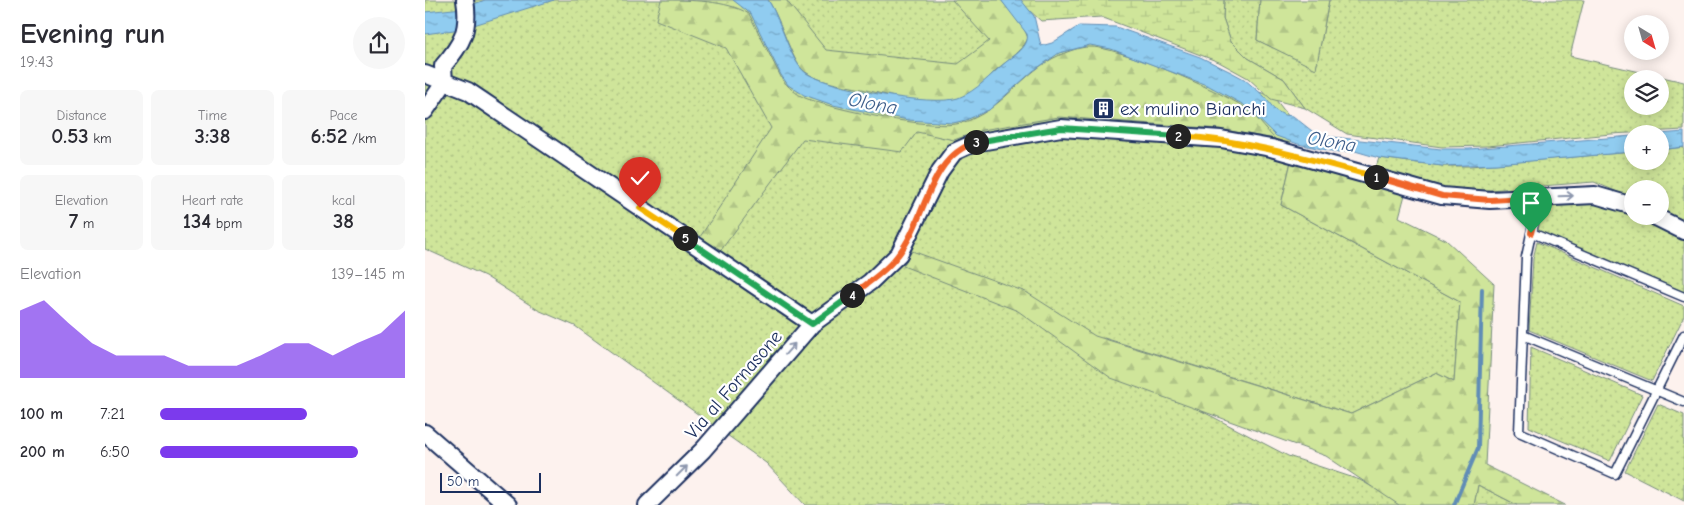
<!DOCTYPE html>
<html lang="en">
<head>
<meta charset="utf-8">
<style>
  :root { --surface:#fff; --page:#f7f7f7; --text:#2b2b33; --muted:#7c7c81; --accent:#7c3aed }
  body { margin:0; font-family:"Comic Neue",sans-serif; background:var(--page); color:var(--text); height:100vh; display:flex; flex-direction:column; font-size:19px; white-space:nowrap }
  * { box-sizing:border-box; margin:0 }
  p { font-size:16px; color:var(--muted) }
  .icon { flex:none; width:28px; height:28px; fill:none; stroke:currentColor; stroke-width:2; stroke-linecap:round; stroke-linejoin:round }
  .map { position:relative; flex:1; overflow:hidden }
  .side { display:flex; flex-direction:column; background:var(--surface); width:425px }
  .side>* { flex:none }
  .needle { width:32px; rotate:143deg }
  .tools { position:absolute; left:1199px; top:15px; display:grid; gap:10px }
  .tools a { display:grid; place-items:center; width:45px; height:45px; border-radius:50%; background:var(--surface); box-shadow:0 2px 12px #0003; font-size:25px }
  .scale { position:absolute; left:15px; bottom:12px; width:101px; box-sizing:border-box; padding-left:5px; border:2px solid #1b2f5e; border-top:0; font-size:14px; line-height:18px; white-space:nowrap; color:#1b2f5e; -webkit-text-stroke:4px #fff; paint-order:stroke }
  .pin { position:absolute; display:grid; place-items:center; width:42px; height:42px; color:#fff; margin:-51px -21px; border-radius:50% 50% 50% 0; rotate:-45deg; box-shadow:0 0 5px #0007 }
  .pin .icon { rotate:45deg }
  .km { position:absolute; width:25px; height:25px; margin:-12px; border-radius:50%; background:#222; color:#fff; font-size:14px; line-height:25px; text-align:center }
  .round { display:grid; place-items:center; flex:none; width:52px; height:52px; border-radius:26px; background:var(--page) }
  .head { display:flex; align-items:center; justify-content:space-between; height:85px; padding:0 20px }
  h1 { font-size:28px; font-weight:800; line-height:38px }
  .figures { display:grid; grid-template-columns:repeat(3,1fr); gap:8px; height:85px; padding:5px 20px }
  .figures div { display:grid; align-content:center; border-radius:8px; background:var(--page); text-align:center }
  .figures b { font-size:21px; font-weight:800 }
  .figures small { font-size:14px; font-weight:400 }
  .figures p { font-size:14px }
  .chart { height:140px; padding:10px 20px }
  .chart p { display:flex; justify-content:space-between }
  .chart svg { width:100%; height:90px; margin-top:5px; fill:var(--accent); opacity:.7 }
  ul { padding:0 20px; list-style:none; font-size:16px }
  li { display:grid; grid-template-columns:80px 60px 1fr; align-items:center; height:38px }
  li i { height:12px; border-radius:6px; background:var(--accent) }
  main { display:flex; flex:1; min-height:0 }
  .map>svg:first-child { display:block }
  .green { fill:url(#green-dots); stroke:#758a7c; fill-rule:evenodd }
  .forest { fill:url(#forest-firs); stroke:#758a7c }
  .wetland { fill:url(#wetland-marsh); stroke:#758a7c }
  .water { fill:url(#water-ripples); stroke:#618db6 }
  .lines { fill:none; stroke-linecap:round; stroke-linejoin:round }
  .stream { stroke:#618db6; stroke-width:4 }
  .service-casing { stroke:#1b2f5e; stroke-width:11 }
  .minor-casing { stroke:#1b2f5e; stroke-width:20 }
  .service { stroke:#fff; stroke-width:8 }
  .minor { stroke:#fff; stroke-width:16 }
  .oneway { stroke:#8d97ae }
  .split-1-casing { stroke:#fff; stroke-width:10 }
  .split-2-casing { stroke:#fff; stroke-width:10 }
  .split-3-casing { stroke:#fff; stroke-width:10 }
  .split-4-casing { stroke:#fff; stroke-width:10 }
  .split-5-casing { stroke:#fff; stroke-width:10 }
  .split-6-casing { stroke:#fff; stroke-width:10 }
  .split-1 { stroke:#f0652b; stroke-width:6 }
  .split-2 { stroke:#f5b400; stroke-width:6 }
  .split-3 { stroke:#22a559; stroke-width:6 }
  .split-4 { stroke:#f0652b; stroke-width:6 }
  .split-5 { stroke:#22a559; stroke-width:6 }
  .split-6 { stroke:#f5b400; stroke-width:6 }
  .labels { text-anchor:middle; stroke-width:4.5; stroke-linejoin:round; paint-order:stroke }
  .poi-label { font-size:19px; fill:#1b2f5e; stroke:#fff; text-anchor:start }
  .street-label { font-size:19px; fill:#1b2f5e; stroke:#fff }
  .water-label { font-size:20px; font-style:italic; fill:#3e5e8a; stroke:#fff }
</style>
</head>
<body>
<main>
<section class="side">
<div class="head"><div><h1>Evening run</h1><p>19:43</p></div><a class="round"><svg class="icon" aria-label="share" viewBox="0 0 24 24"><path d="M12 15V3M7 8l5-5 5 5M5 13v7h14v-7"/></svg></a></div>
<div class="figures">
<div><p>Distance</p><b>0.53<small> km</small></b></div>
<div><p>Time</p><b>3:38</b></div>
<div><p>Pace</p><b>6:52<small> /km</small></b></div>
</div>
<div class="figures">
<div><p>Elevation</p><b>7<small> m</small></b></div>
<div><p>Heart rate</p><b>134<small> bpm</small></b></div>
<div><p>kcal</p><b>38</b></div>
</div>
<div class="chart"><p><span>Elevation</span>139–145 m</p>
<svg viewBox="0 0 160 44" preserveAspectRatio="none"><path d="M0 44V11L10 6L20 17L30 27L40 33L50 33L60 33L70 38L80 38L90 38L100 33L110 27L120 27L130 33L140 27L150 22L160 11V44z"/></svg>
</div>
<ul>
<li><b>100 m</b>7:21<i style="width:60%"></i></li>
<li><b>200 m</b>6:50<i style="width:81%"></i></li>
</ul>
</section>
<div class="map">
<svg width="1259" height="505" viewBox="0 0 1259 505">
  <defs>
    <pattern id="green-dots" width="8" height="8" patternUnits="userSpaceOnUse" patternTransform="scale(1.25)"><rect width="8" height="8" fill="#cfe59a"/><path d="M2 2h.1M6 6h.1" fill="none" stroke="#b1c587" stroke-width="1.8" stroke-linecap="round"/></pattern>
    <pattern id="forest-firs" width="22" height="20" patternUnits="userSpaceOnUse" patternTransform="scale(1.25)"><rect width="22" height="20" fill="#cfe59a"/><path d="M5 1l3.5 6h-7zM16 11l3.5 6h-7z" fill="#b1c587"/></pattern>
    <pattern id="wetland-marsh" width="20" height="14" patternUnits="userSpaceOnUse" patternTransform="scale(1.25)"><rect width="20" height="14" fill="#cfe59a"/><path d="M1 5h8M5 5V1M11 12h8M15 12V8" fill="none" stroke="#b1c587"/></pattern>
    <pattern id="water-ripples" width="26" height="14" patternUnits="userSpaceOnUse" patternTransform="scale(1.25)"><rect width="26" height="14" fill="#90ccf0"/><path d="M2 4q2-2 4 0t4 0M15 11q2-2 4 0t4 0" fill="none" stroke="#75a6c6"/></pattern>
  </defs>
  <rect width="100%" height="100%" fill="#fdf2ee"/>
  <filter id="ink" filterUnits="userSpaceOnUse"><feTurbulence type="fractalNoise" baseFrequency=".02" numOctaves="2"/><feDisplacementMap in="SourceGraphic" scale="10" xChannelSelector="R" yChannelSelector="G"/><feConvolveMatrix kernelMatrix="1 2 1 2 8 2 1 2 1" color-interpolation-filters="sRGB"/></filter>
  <g filter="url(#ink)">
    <path class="green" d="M0,0H585L613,49L695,30L777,76L848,96L871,126L861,156L867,157L856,205L1035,302L1029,382L1011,373L926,414L679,338L671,356L863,456L935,480L979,505H380L341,463L150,326L113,310L60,276L0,249Z
      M799,0H835L832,40L891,68L904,0H1159L1145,56L1259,82V130L1186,134L1063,146L1017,147L922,134L880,108L859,79L823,58L806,41L798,18ZM1208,79H1235V106H1208Z
      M1259,147V220L1235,210V189H1208L1207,198L1169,182L1064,190H1022L949,173L954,158L1017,166H1045L1207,152L1208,161H1235V150Z
      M1168,201L1207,212L1208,216H1216L1259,238V292L1113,231L1118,202Z
      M1112,242L1259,306V316L1227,381L1104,330L1108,259Z
      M1106,347L1217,395L1185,461L1104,427Z
      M1233,404L1259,415V501L1200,471Z
      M1053,485L1092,505H1049Z"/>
    <path class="forest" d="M236,0C265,0 302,0 324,14L357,79C363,87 371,94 380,98C407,109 510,131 536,123C577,112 597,71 635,55C644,51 655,47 664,47C690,45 795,91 819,107C831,115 840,129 850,139L794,129L634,117L557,130L529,140L492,132L477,152L378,139L296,250L275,237L346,128L301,48L231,20Z
      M343,0H361L401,50L533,64L564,41L527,0H576L597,24L603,38C597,52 583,60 571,70C564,77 557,85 549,91C517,113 471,97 437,89C418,85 395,83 379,71C367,62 355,17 343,0Z
      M835,0H904L891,69L832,40Z
      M867,157L981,191L974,217L1021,240L1069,284L1060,465L1140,505H1092L1053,485L1049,505H974L901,456L686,378L593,311L478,266L487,251L601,292L670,336L926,414L1011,373L1029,382L1035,302L856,205Z"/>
    <path class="wetland" d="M593,0H799L798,18L806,41L823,58L859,79L880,108L846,99L823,78L794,62L676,17L616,21Z"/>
    <path class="water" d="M60,0H129L36,29L0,34V12L38,8Z
      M308,0H343C356,19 365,62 381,73C404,88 507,107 533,98C552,91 565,75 581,62C589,56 605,46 602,34L576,0H596L609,16L616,46L627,43L654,26L691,27L775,57L806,72L819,79L839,96L850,110L859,115L868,116L887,131L899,136L1016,149H1044L1207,136V152L1072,164L1017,166L954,158L930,151L911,152L873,144L851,136L819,105L784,86L686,49L665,45L634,53L608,71L564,110L541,120L528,123L483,120L408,105L379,95L363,85L356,75L326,14Z
      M1259,132V147L1235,150V134Z"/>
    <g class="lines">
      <path class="stream" d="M1029,505L1053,448L1057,289"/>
      <defs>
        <path id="service" d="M1114,197L1101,257L1094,432L1190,474L1259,335
          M1107,233L1259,297
          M1098,335L1259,402"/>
        <path id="minor" d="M0,74L43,91L387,324
          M19,83L18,66C37,44 45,30 40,0
          M0,111L19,83
          M1229,216L1259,231
          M0,433L83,505
          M222,505L278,450L387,324L445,282L474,254L515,171L529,152L549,143L636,128L796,139L846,148L1017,196L1065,200L1170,195L1208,206"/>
      </defs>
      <use href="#service" class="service-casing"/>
      <use href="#minor" class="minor-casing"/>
      <use href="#service" class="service"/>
      <use href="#minor" class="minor"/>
    </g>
    <defs><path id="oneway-shaft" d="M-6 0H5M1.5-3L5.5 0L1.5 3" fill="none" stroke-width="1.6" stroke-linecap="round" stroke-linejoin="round" transform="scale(1.25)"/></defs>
    <g class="oneway">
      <use href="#oneway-shaft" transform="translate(1141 196) rotate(-2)"/>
      <use href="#oneway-shaft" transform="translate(365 349) rotate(-49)"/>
      <use href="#oneway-shaft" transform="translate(257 471) rotate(-45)"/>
    </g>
  </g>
  <g class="lines" filter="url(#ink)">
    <defs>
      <path id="split-1" d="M951,177L1017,196L1065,200L1114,197L1106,233"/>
      <path id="split-2" d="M753,136C821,140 885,159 951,177"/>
      <path id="split-3" d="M551,142L636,128L753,136"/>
      <path id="split-4" d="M427,295C443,283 461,271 473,255C502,219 502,158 551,142"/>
      <path id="split-5" d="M260,238L387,324L427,295"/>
      <path id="split-6" d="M215,208L260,238"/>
    </defs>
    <use href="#split-1" class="split-1-casing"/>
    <use href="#split-2" class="split-2-casing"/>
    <use href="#split-3" class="split-3-casing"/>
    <use href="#split-4" class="split-4-casing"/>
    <use href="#split-5" class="split-5-casing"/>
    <use href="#split-6" class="split-6-casing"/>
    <use href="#split-1" class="split-1"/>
    <use href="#split-2" class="split-2"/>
    <use href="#split-3" class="split-3"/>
    <use href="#split-4" class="split-4"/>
    <use href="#split-5" class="split-5"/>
    <use href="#split-6" class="split-6"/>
  </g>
  <defs>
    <symbol id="building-square" viewBox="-11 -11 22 22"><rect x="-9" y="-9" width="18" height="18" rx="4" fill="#1b2f5e" stroke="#fff"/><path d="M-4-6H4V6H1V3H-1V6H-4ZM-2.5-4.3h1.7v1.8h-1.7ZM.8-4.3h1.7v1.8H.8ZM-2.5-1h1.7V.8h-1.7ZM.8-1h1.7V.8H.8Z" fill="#fff"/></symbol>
  </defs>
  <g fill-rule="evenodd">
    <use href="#building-square" x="666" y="96" width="25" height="25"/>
  </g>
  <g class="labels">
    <g class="poi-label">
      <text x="695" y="115">ex mulino Bianchi</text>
    </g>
    <g class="street-label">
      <text transform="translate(308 384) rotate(-49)" y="7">Via al Fornasone</text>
    </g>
    <g class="water-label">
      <text transform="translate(448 103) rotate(11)" y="7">Olona</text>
      <text transform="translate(907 141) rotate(10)" y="7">Olona</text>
    </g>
  </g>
</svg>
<div class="tools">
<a><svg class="needle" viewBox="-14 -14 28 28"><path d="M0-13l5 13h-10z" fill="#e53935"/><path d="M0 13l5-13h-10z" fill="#7c7c81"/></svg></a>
<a><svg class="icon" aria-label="layers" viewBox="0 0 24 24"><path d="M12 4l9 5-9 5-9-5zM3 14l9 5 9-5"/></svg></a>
<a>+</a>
<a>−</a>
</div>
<div class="scale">50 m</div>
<div class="pin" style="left:1106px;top:233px;background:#1e9e55"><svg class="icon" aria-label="arrive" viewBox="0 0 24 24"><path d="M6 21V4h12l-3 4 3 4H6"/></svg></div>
<div class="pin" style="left:215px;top:208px;background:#d93025"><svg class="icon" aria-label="check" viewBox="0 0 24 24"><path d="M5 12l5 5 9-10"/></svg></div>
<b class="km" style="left:951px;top:177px">1</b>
<b class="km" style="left:753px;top:136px">2</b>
<b class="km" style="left:551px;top:142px">3</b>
<b class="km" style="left:427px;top:295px">4</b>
<b class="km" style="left:260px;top:238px">5</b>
</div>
</main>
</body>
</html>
